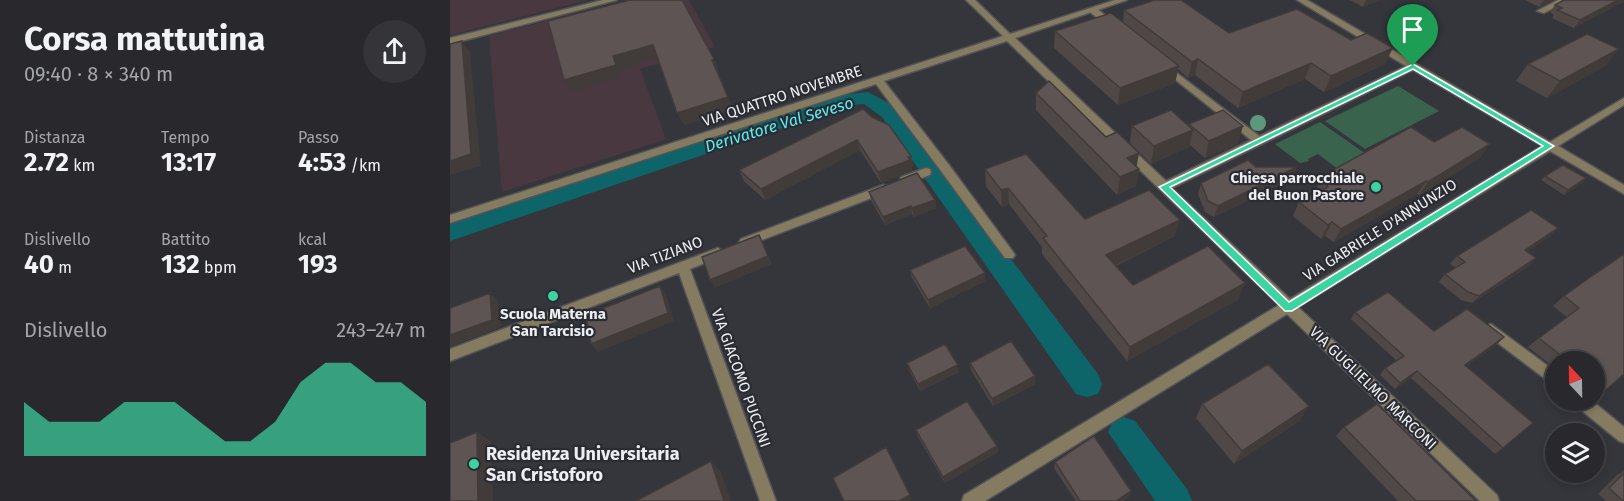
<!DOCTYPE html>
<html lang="it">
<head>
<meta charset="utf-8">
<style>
  :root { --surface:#28282d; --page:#343439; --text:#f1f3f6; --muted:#a5a6aa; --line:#444449; --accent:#3cd4a3 }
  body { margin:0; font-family:"Fira Sans",sans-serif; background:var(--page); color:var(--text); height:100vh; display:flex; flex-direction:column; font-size:22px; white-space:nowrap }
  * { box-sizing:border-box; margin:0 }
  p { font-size:20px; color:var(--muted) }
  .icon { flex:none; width:33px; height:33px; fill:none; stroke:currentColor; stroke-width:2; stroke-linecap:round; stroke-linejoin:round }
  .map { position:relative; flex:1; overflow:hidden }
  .panel { display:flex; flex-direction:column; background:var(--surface); width:450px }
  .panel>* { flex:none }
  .needle { width:39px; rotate:338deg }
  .controls { position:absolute; left:1095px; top:351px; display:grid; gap:12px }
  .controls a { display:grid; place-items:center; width:60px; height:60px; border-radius:50%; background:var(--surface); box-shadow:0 3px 9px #0003,0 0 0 2px var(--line); font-size:30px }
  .pin { position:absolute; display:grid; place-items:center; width:51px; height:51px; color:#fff; margin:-62px -26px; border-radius:50% 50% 50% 0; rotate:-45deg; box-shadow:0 0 6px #0007 }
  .pin .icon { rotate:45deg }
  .round { display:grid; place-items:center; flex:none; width:63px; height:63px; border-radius:32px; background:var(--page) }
  .overview { display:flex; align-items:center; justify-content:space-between; height:102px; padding:0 24px }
  h1 { font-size:33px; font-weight:700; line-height:45px }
  .figures { display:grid; grid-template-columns:repeat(3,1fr); gap:9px; height:102px; padding:6px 24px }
  .figures div { display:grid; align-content:center }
  .figures b { font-size:26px; font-weight:700 }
  .figures small { font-size:16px; font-weight:400 }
  .figures p { font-size:16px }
  .chart { height:168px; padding:12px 24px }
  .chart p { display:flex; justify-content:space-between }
  .chart svg { width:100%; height:108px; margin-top:6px; fill:var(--accent); opacity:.7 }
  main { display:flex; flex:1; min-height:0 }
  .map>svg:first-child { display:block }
  .industrial { fill:#4a3841 }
  .green { fill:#3a634d }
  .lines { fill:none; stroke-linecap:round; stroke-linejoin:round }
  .canal { fill:#0d6469; fill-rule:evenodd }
  .service-casing { stroke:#525359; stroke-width:3 }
  .minor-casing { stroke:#525359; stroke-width:3 }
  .service { fill:#857b60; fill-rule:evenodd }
  .minor { fill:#857b60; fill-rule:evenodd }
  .tree { fill:#5d977c }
  .wall { fill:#504847 }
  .shaded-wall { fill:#413b3a }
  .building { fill:#5d5453; stroke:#413b3a; stroke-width:1.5 }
  .route { fill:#3cd4a3; stroke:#fff; stroke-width:1.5; fill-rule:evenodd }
  .poi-dot { fill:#3cd4a3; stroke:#2b2c32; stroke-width:2 }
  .labels { text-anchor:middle; stroke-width:4.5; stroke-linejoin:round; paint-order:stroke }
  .street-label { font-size:15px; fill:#edeef2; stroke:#2b2c32 }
  .poi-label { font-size:15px; font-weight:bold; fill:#edeef2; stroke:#2b2c32; text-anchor:end }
  .water-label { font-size:16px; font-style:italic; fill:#5bedf5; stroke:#2b2c32 }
  .near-poi-label { font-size:18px; font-weight:bold; fill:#edeef2; stroke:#2b2c32; text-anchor:start }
</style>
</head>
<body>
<main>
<section class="panel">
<div class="overview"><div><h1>Corsa mattutina</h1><p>09:40 · 8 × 340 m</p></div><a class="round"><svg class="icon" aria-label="share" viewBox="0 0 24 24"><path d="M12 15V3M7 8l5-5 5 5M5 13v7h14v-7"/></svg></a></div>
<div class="figures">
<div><p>Distanza</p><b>2.72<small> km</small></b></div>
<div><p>Tempo</p><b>13:17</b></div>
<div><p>Passo</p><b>4:53<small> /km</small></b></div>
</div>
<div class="figures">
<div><p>Dislivello</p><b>40<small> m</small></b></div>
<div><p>Battito</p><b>132<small> bpm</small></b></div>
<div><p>kcal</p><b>193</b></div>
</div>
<div class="chart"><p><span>Dislivello</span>243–247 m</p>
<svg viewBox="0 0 160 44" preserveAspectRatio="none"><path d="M0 44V22L10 30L20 30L30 30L40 22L50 22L60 22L70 30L80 38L90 38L100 30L110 14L120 6L130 6L140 14L150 14L160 22V44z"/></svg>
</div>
</section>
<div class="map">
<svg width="1174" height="501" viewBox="0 0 1174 501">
  <rect width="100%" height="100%" fill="#35363c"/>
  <path class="industrial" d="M0,0H138L0,35Z
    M178,0H239L265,47L190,69L216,139L52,192L39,36Z"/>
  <path class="green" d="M948,86L989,111L915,149L875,121Z
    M870,122L916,154L888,169L868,154L858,159L859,161L850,163L825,144Z"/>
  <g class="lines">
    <path class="canal" d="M418,92L446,107L648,374L652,384L648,394L637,397L626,394L432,117L414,104L400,105L0,241V223L391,95Z
      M674,417L685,421L737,489L742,501H705L658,432L663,421Z"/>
    <defs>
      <path id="service" d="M640,8H646L666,24V28H660L640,12Z
        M715,64L813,139L814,141L813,143H805L712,69L710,67Z
        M495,164L499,165L563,252L565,255L563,258H555L491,171L490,168Z"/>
      <path id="minor" d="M153,0H167L0,44V38Z
        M516,0H525L560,34L665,0H677L565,38L716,181L956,66L847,0H857L1100,142L1174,98V105L1108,146L1174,185V194L1100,151L848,307L1047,495L1049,501H1030L837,314L535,501H512L514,495L829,305L557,41L434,81L499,165L500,168L499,171H491L426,84L0,223V215L553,36ZM963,70L1092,146L840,299L722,188Z
        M1108,0H1119L1094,13L1087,11Z
        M476,168L480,169L481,172L480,175L455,184L450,180L451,177Z
        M433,185L437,186L439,189L437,192L299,245H291L289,242L291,239Z
        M268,248L272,250L274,253L272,256L240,269L326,501H310L229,273L0,361V349Z
        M1041,324L1106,372V387L1036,334L1034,330L1036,326Z
        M1123,400H1141L1174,427V443L1169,441L1125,405Z"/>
    </defs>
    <use href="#service" class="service-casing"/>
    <use href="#minor" class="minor-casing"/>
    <use href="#service" class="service"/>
    <use href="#minor" class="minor"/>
  </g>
  <circle class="tree" cx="808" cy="123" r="8"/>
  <path class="wall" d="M900,0H930L913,7Z
    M1075,0H1103L1089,7Z
    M1174,0L1124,28L1102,18L1104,15L1100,12L1105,5Z
    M674,10L779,33L935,64L874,92L855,79L788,108L745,75L738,78L728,69L725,83L668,105L604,48L605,31L673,22Z
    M1078,64L1155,66L1097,98L1066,81Z
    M586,93L689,169L686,186L667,195L586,110Z
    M413,109L461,156L463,166L461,167L462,171L431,183L410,150L315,200L294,181L289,170Z
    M739,124L788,144L755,158L740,145L739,147L701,164L680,143L682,126H739Z
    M984,142L1030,158L969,195L967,194L884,242L875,236L871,239L843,216L849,202L867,193L866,190L872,176Z
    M806,167L842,179L764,217L755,212L748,194L751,183Z
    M535,169L635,219L725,236L666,266L683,285L789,299L677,361L592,254V247L559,204L552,207L536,186Z
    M1095,176L1136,178L1132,183L1114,195L1091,180Z
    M419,192L485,200L486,208L464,217L462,214L435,225L421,200Z
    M1108,228L1100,236L1077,251L1086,258L1079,266L1022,303L1011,300L989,282L995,274L1006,268L1000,264L1007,256Z
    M460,270L535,281L480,308L462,278Z
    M1139,278L1156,390L1144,398V362H1106V369L1078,347L1089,338L1117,317L1103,306L1114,296Z
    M905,312L984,331L1054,337L1047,344L1017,366L1053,448L1045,454L961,378L945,389L930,375L935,368L947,361L901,319Z
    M457,363L509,372L470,391L459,370Z
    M520,363L585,376V384L543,406L521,370Z
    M752,404L859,406L849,421L784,464L746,418Z
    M894,427L1026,501H948L886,436Z
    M466,430L547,446L548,452L495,483L468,437Z
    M605,462L681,491L679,497L673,501H626L604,468Z
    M1174,471V501H1156L1148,494L1167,475Z"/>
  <path class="shaded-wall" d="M916,0H930L913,7Z
    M1094,0H1103L1089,7Z
    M1168,0H1174V2L1124,28L1130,20Z
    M12,41L20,52L31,166L0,175V161Z
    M203,45L209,57L170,69L173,77L122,92L114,80L163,56Z
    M943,48L935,64L874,92L881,76Z
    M1169,49L1155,66L1097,98L1110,81Z
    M264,59L269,71L267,72L284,110L234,125L227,113L262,60Z
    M748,59L745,75L738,78L742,62Z
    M861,63L855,79L788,108L793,92Z
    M729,66L725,83L668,105L670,88Z
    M793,126L788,144L755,158L759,141Z
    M743,130L739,147L701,164L704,146Z
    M407,140L410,150L315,200L311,189Z
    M1040,144L1030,158L969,195L978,182Z
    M689,153L686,170L677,158Z
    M461,156L463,166L461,167L462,171L431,183L428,172Z
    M847,167L842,179L764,217L768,206Z
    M689,169L686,186L667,195L670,177Z
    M1136,178L1132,183L1114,195L1118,190Z
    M976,181L967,194L884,242L891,229Z
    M558,188L559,204L552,207L551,190Z
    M485,200L486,208L464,217L462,208Z
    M461,206L462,214L435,225L433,217Z
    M730,220L725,236L654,271L656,255Z
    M882,222L875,236L871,239L878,225Z
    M1108,228L1100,236L1068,258L1075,250Z
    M309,235L322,264L265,288L260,280Z
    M1086,258L1079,266L1022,303L1029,296Z
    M535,273V281L480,308L478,300Z
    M795,283L789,299L677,361L680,347Z
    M210,286L216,294L224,321L148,352L141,344Z
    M40,293L48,301L51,327L0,347V335Z
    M1054,337L1047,344L1009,372L1015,365Z
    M508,365L509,372L470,391L468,384Z
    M967,371L961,378L945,389L950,383Z
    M585,376V384L543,406L542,399Z
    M859,406L849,421L784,464L792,451Z
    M27,432L41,441L43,501H28Z
    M547,446L548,452L495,483L493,477Z
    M261,461L271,472L281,501H274Z
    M681,491L679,497L673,501H666Z
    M460,495L462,501H449Z"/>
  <path class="building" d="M180,0H232L264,59L262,60L278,97L227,113L203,45L163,56L166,65L114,80L98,21Z
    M705,0H731L779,33L847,9L901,40L917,33L943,48L881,76L861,63L793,92L748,59L742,62L674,10Z
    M1114,0H1168L1130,20L1107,10L1112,8L1105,5Z
    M661,13L729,66L670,88L605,31Z
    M1137,34L1169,49L1110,81L1078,64Z
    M12,41L21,154L0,161V44Z
    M599,81L656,137L667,132L689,153L677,158L689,169L670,177L586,93Z
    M413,109L422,117L439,125L461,156L458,157L460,160L428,172L407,140L311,189L289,170Z
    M721,110L743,130L704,146L682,126Z
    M773,110L793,126L759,141L739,124Z
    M961,127L984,142L1012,127L1040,144L978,182L976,181L891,229L882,222L878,225L849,202L878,187L872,176Z
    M576,154L635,219L699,190L730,220L656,255L683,285L758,246L795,283L680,347L593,238L597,236L558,188L551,190L535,169Z
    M798,160L806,167H847L768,206L758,201L751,183Z
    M1113,165L1136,178L1118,190L1095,176Z
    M467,173L485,200L462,208L461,206L433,217L419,192Z
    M1081,210L1108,228L1075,250L1086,258L1029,296L1018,292L995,274L1015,262L1007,256Z
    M309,235L318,256L260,280L252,257Z
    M515,246L535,273L478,300L460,270Z
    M1174,254V374L1156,390L1149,389L1144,385V362H1119L1089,338L1129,308L1114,296L1139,278Z
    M210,286L218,313L141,344L136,315Z
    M938,292L984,331L1017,309L1054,337L1015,365L1083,423L1053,448L967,371L950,383L935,368L954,356L905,312Z
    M40,293L42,320L0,335V308Z
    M561,341L585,376L542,399L520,363Z
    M495,344L508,365L468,384L457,363Z
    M818,364L859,406L792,451L752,404Z
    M517,401L547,446L493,477L466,430Z
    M927,404L1026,501H966L894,427Z
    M27,432L28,501H0V443Z
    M644,436L681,491L666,501H630L605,462Z
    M436,447L460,495L449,501H394L383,478Z
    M261,461L274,501H186Z
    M1174,473V501H1173L1159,488Z"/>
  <path class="route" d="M963,64L1104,146L842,311H835L709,187ZM963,69L1093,146L839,302L720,187Z"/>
  <g class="poi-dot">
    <circle cx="926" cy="187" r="6"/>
    <circle cx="103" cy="296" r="6"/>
    <circle cx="24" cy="464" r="6"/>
  </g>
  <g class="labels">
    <g class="street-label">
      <text transform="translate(332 96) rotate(-18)" y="5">VIA QUATTRO NOVEMBRE</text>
      <text transform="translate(930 230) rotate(-32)" y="5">VIA GABRIELE D'ANNUNZIO</text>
      <text transform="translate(215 255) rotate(-21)" y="5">VIA TIZIANO</text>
      <text transform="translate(291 378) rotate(70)" y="5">VIA GIACOMO PUCCINI</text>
      <text transform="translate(923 388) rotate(44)" y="5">VIA GUGLIELMO MARCONI</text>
    </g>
    <g class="poi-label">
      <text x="914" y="183">Chiesa parrocchiale<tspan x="914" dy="17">del Buon Pastore</tspan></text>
      <text x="103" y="319" text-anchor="middle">Scuola Materna<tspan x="103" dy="17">San Tarcisio</tspan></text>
    </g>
    <g class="water-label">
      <text transform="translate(329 124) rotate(-17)" y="6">Derivatore Val Seveso</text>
    </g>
    <g class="near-poi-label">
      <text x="36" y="460">Residenza Universitaria<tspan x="36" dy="21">San Cristoforo</tspan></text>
    </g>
  </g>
</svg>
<div class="controls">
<a><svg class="needle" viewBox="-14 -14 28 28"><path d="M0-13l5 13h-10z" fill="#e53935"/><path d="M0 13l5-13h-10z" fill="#a5a6aa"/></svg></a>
<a><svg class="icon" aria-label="layers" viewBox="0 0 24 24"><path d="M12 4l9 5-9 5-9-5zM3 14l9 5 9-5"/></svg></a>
</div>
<div class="pin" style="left:963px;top:66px;background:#1e9e55"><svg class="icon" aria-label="arrive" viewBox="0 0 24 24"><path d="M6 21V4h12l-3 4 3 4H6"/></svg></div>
</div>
</main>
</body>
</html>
